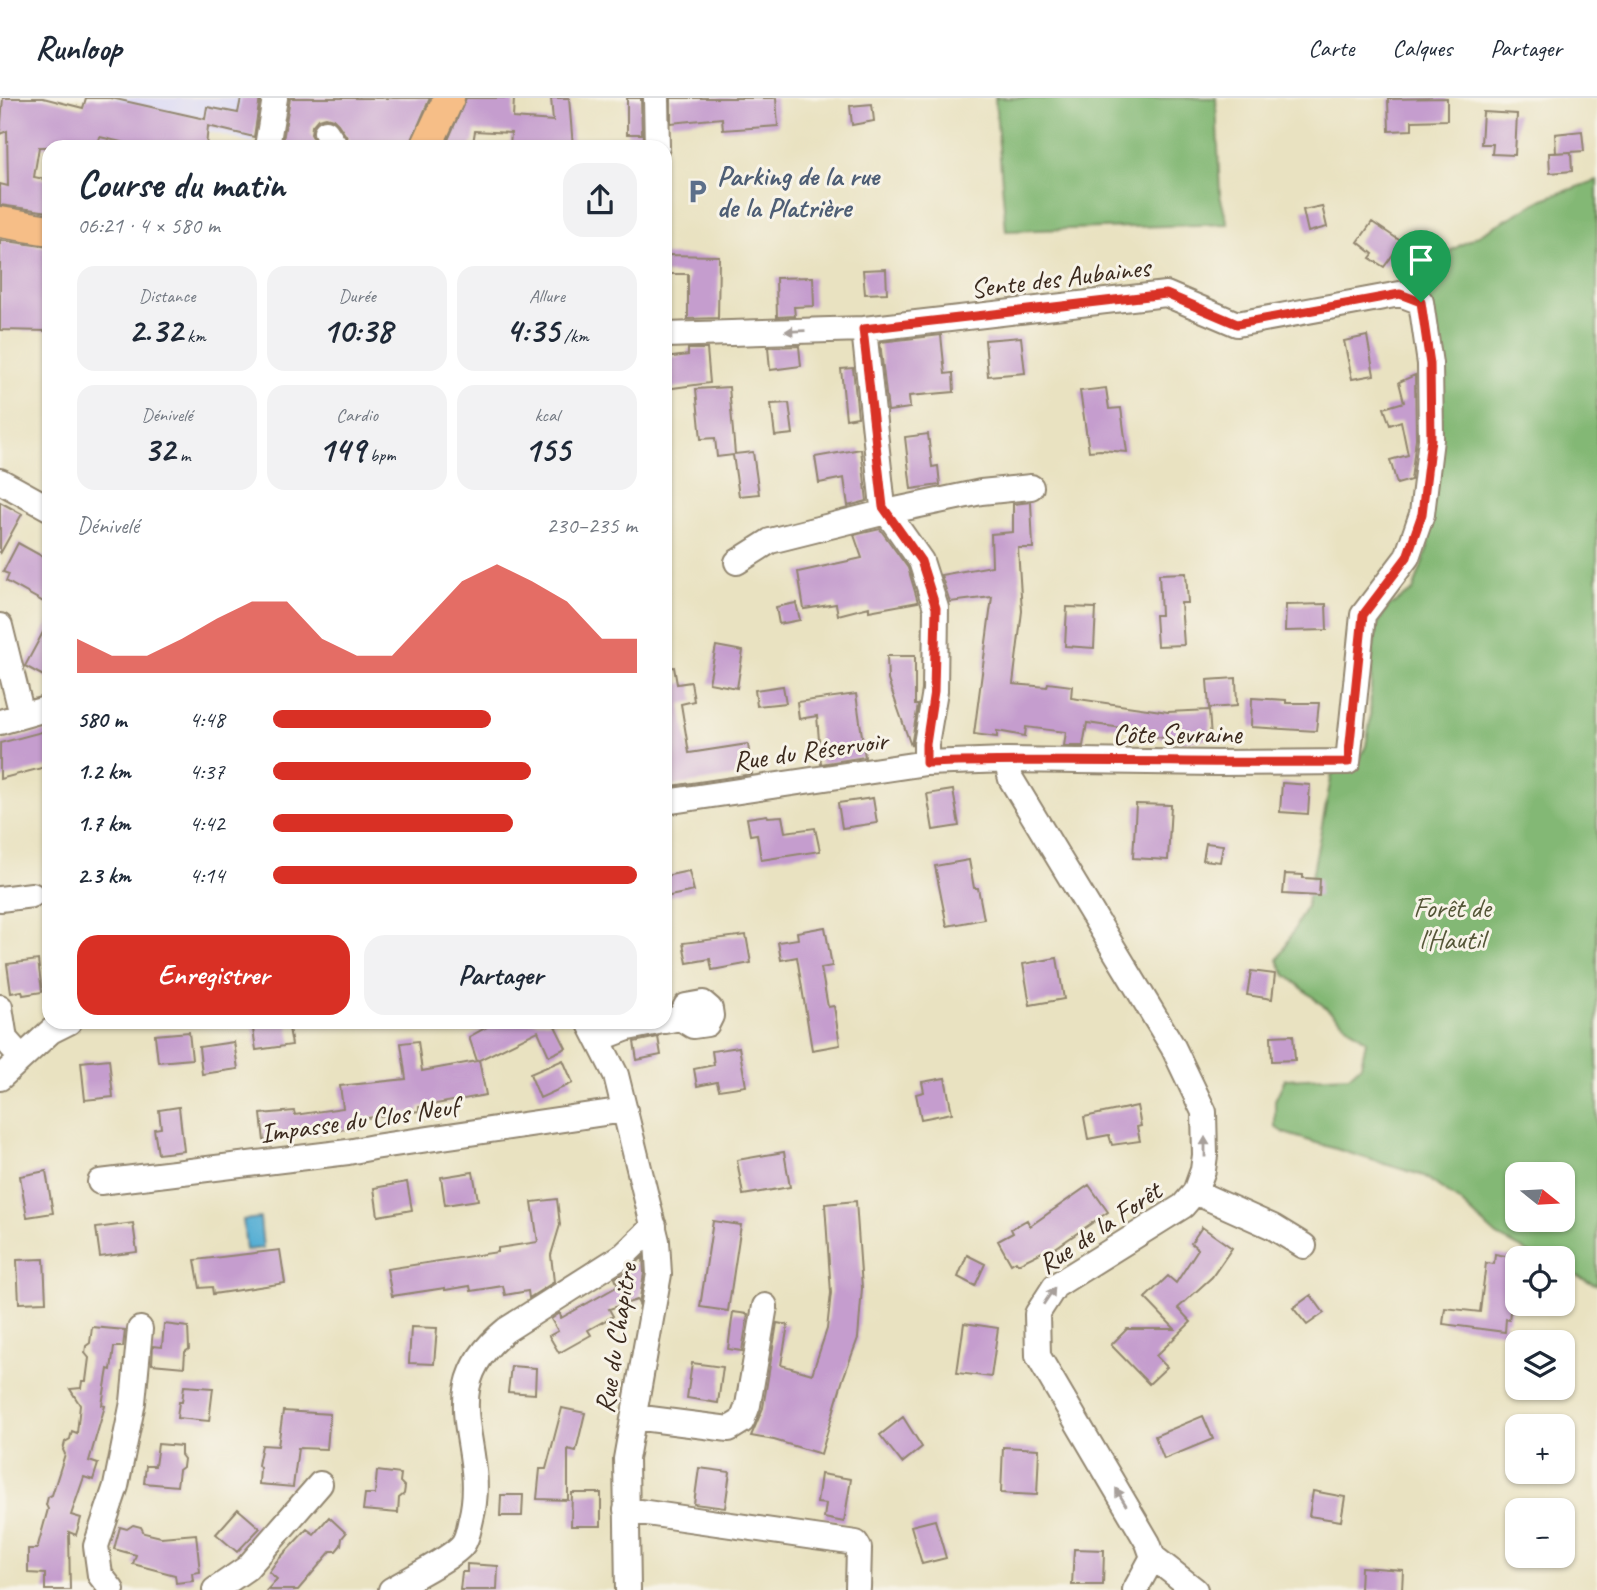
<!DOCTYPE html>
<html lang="fr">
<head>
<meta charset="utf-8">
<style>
  :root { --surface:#fff; --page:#f2f2f3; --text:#1f2937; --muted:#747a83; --line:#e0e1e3; --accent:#d93025 }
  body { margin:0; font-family:Caveat,sans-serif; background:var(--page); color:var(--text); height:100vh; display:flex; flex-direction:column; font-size:26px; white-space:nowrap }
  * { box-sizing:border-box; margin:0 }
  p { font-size:23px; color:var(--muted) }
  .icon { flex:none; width:38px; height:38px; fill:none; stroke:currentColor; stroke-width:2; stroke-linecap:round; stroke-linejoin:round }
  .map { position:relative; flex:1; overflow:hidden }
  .side { position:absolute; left:42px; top:42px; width:630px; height:889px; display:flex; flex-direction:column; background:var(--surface); border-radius:21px; box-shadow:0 2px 5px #0004 }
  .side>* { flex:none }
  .needle { width:46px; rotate:108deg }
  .fabs { position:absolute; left:1505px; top:1064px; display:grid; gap:14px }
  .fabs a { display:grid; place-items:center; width:70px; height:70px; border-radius:14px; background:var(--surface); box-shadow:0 2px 5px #0004; font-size:35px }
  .pin { position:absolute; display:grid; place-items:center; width:60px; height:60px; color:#fff; margin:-72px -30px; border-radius:50% 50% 50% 0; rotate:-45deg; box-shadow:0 0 7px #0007 }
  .pin .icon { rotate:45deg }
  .round { display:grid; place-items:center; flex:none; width:74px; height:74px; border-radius:21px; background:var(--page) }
  .headline { display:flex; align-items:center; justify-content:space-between; height:119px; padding:0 35px }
  h1 { font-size:38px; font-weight:700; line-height:52px }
  .figures { display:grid; grid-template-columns:repeat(3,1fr); gap:10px; height:119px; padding:7px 35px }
  .figures div { display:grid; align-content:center; border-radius:18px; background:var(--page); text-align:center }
  .figures b { font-size:35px; font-weight:700 }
  .figures small { font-size:19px; font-weight:400 }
  .figures p { font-size:19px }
  .chart { height:196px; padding:14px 35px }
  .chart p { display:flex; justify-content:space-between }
  .chart svg { width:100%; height:126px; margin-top:7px; fill:var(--accent); opacity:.7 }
  .action { display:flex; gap:14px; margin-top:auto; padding:14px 35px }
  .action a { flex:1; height:80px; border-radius:21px; background:var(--accent); color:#fff; font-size:28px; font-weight:700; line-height:80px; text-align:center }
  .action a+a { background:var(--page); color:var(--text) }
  ul { padding:0 35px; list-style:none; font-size:23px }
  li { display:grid; grid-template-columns:112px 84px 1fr; align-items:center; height:52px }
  li i { height:18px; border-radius:9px; background:var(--accent) }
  header { display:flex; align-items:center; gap:42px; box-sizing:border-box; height:98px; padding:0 35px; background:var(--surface); border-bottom:2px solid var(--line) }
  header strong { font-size:33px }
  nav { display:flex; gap:38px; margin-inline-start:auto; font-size:24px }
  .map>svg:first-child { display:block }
  .built { fill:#d8d7f8 }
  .forest { fill:#83b874; stroke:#5f7149; stroke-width:2; fill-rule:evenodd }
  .water { fill:#57afd4; stroke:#496c79; stroke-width:2 }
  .building { fill:#c59dce }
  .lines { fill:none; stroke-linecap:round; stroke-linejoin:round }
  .minor-casing { stroke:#928670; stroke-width:28 }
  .major-casing { stroke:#928670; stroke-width:33 }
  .minor { stroke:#fff; stroke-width:24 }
  .major { stroke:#f6be87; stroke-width:30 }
  .oneway { fill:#a79f9a }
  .route-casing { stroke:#fff; stroke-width:14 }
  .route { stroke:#d93025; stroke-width:9 }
  .labels { text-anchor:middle; stroke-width:6; stroke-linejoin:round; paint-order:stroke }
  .service-label { font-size:28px; font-weight:bold; fill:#4e5e75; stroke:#f7f3e8; text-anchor:start }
  .street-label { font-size:28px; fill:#3b2a1e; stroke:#f7f3e8 }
  .park-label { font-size:28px; fill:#555638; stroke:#f7f3e8 }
</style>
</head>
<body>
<header>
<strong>Runloop</strong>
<nav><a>Carte</a><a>Calques</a><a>Partager</a></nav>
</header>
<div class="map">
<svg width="1597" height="1492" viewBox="0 0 1597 1492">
  <rect width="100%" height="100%" fill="#f7f3e8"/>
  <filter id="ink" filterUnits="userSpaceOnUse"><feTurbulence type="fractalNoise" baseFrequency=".0143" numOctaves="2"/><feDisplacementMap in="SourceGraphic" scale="14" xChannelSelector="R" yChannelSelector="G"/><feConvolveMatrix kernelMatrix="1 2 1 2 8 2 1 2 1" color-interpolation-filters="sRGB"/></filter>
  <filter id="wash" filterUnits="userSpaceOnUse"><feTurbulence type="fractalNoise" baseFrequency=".00686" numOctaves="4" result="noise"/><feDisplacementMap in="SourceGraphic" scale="28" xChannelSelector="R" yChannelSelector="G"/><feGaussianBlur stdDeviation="1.57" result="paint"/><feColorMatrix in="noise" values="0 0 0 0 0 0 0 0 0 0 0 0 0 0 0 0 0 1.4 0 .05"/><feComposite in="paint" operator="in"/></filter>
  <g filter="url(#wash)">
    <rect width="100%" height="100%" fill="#e9e2c1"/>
    <path class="built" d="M111,0H261L253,45L207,33L208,21Z"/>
    <path class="forest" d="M995,0H1216L1220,98L1228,126L1006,133Z
      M1597,82V1187L1563,1172V1160H1539L1497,1138L1460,1104L1424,1078L1284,1035L1275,1029V1002L1285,981L1349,978L1361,967L1366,943L1285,876L1278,862L1306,809L1332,676L1360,660L1366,648L1370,624L1372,559L1377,527L1388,509L1413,493L1428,449L1437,343L1416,215L1400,181L1543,101ZM1517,1076H1563V1122H1517Z"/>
    <path class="water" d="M260,1120L263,1150L246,1152L243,1122Z"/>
    <g id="blocks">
      <path class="building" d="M3,0H43L83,10L86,0H111L205,21L207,9L238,15L241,0H260L254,39L208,28L206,49H142L100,39L97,49H39L34,79L49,82V114L0,107V86L8,88L7,33L0,36Z
        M290,0H430L409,49H351L348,41L338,26L333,21L326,19L318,21L312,28L311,36L318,49H284L282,48Z
        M466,0H514L513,20L553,23L551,0H569L573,49H510L511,35L475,33L473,45H471L470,49H445Z
        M627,0H641L642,36H627Z
        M671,0H776L778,28L723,32L722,20L671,25Z
        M1447,0V22L1412,23V32L1389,33L1388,1Z
        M872,6L874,23L852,27L850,8Z
        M1483,14L1517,16L1515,57L1492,56L1493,46H1481Z
        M1582,33L1584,53L1556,55L1555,36Z
        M1571,54L1572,73L1550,75L1549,55Z
        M1322,108L1327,129L1308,134L1303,112Z
        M1372,124L1402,144L1384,169L1370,160L1373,156L1358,144Z
        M0,142L49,149V233L0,232Z
        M665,157L719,158L718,220L688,221V176H665Z
        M886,171L887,195L865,196L863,172Z
        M813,179L814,208L794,209L795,218L777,219L776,180Z
        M941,237L945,276L953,275L954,294L909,298L910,310L888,313L880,244Z
        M1367,238L1374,277L1352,281L1344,243Z
        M1021,239L1025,275L988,278L985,242Z
        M799,248L801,268L770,272L768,249Z
        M688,251H707L710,285L665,291V260L688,257Z
        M853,270L858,319L846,321L841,271Z
        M1415,277L1416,340L1411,382L1397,386L1390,362L1408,357L1401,323L1390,327L1384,310L1404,304L1399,284Z
        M729,289L735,356L753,354L759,396L739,398L733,357L717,359L715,340L701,341L696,291Z
        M1106,290L1109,311L1121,310L1127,354L1100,352L1089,353L1080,293Z
        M789,305L793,336L775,338L771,306Z
        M928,336L932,369L938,368L940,387L911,391L905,339Z
        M861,351L867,403L848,408L844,380L819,385L815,359Z
        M0,404L22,416L0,456Z
        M1031,404L1033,450H1018L1022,513L1013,586L1047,589L1048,585L1072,588L1071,600L1168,614L1209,612L1211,641L1176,644V642L1129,634V631L1087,625L1083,648H1064L1066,634L1026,629L1025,638L997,633V639L974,636L992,499L950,504L941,477L992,468L991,436L1013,434V406Z
        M880,431L908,470L918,504L869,513V509L838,517L836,506L804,511L798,474L862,460L854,437Z
        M18,445L49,462V507L6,483L9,476L3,474Z
        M1186,475L1188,505H1181L1184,547L1157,548L1155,517H1161L1159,476Z
        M796,505L800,522L779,526L776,509Z
        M1326,506L1327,532L1285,533L1286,507Z
        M1067,509L1096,510L1094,550L1065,548Z
        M49,523V581L25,568Z
        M716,548L743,553L737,590L709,585Z
        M887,558H915V607H918L911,648L888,582Z
        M674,569L677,586L691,584L694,603L681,606L689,655L748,646L752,676L665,689V570Z
        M1236,580L1237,608L1209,610L1207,582Z
        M783,588L786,605L757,608L755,592Z
        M856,596L865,659L821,666L817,618L799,621L797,604Z
        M1252,600L1286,602V605H1319L1316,633L1251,629Z
        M49,632V668L0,681V645Z
        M1282,685L1310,687L1308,716L1280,714Z
        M953,692L959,728L933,732L927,696Z
        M873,700L877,725L842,730L838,705Z
        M1136,706L1171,707L1168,762L1133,760Z
        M767,717L768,719L782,718L785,734L815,730L820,753L761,762L757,736L750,737L747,720Z
        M1206,745L1223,747L1220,764L1203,762Z
        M969,762L974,790H978L984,821L947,828L935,768Z
        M689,773L694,793L665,799V778Z
        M1285,776L1303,777V780L1320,781L1319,798L1283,796Z
        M825,829L832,868L821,870L828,909L834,908L840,947L812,952L797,859L781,862L778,844L798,841L797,834Z
        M746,837L751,865L712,872L710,861L687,865L683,845Z
        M1057,860L1064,901L1030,907L1023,866Z
        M38,862L42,894L23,897L22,893L11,895L7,866Z
        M1251,873L1275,876L1272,901L1247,897Z
        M252,924H288L292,947L256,952Z
        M496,924H557L554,926L566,950L549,958L538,933L479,962L486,997L419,1009V1013L359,1021L360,1029L264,1043L261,1016L294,1013L295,1017L343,1010L340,988L406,981L401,945L418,943L422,973L477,963L469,939Z
        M189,934L192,961L158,964L155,937Z
        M1293,937L1295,962L1272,963L1271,938Z
        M658,939L661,957L637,962L634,944Z
        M234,944L238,971L202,976L199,949Z
        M739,949L746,988L719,992L717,984L697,988L694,971L714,967L712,953Z
        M109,961L113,999L85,1002L81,964Z
        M563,962L573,985L540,1000L530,976Z
        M945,980L952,1015L921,1021L916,996L924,994L922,984Z
        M1137,1008L1141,1028L1137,1029L1140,1043L1112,1047L1109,1037L1088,1041L1084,1019Z
        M179,1009L184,1053L158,1056L154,1031L161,1030L159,1012Z
        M784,1054L790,1089L743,1097L737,1062Z
        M46,1073L53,1115L27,1119L20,1078Z
        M473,1074L478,1102L445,1107L441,1079Z
        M407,1084L412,1112L378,1118L374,1090Z
        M1089,1087L1108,1114L1048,1155L1046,1152L1018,1166L1016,1163L1011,1166L998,1143L1013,1135L1011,1131L1027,1122L1030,1128Z
        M557,1101L560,1127L551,1157L554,1184L529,1200L528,1193L505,1197L503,1188L471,1193L470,1188L445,1192V1190L392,1198L387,1171L498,1154V1150L538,1144L532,1104Z
        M856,1103L862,1190L858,1240L843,1281L821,1356L774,1342L751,1338L763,1310L777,1225L788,1227L781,1267L812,1276L827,1231L831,1195L825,1106Z
        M713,1123L741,1127L728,1213L700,1209Z
        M133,1125L137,1154L100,1159L96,1130Z
        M1202,1129L1232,1150L1212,1179L1178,1210L1191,1224L1156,1258L1167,1269L1149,1286L1111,1247L1127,1231H1175L1145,1200L1168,1178L1176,1185L1198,1151L1191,1145Z
        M280,1152L285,1185L213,1196L212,1189L200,1190L195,1162Z
        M1495,1156L1517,1160L1509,1222L1506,1221L1505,1234L1443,1226L1445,1210L1480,1214L1486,1165L1494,1166Z
        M967,1157L985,1166L975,1188L958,1179Z
        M643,1159L644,1175L639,1206L637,1202L609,1211L613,1218L588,1232L591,1237L559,1255L549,1238L558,1233L551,1221L560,1215L561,1220L618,1188L615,1180L628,1173Z
        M44,1161L46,1204L19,1205L17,1162Z
        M1311,1197L1324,1215L1307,1227L1293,1210Z
        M733,1214L748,1216L742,1253L728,1251Z
        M964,1225L998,1230L991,1279L957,1275Z
        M164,1226L188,1229L189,1251L185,1254L184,1269L152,1266L153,1248L162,1249Z
        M92,1229L125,1232L123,1249H114L111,1272L108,1271L102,1307L105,1308L89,1363L98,1366L93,1382L84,1379L71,1417L81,1420L76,1437L69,1434L70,1492H45V1476L28,1475V1451H37L48,1411L46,1407L48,1399L52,1397L65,1356L63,1352L65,1344L70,1341L72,1333L77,1335L80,1307L70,1291L81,1290L82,1283H86L89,1260L85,1255L86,1248L90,1245Z
        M411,1229L437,1230L434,1266L409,1265Z
        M692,1265L723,1269L718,1305L687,1300Z
        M511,1268L536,1270L535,1296L508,1294Z
        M184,1288L213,1290L209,1323L177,1320L179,1304H182Z
        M562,1310L585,1315L576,1353L568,1351V1402L537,1401L540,1371H546Z
        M283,1313L330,1316L327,1351L298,1350L293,1389L259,1386L260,1370L258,1367L262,1347L278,1348Z
        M1203,1318L1213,1341L1164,1361L1155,1338Z
        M903,1319L922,1349L902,1365L880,1337Z
        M158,1346L181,1348V1357L184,1361L183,1369L179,1372L177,1388L144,1385L146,1368H155Z
        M1003,1349L1039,1351L1037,1397L1001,1395Z
        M699,1370L730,1374L725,1410L694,1406Z
        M377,1373L401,1376L400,1384L405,1389L404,1396L399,1400L398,1415L363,1412L365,1396H375Z
        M821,1376L851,1381L844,1424L824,1420L826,1406L817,1405Z
        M1313,1393L1345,1399L1341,1423L1309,1418Z
        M572,1395H601V1428H571Z
        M501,1397H523L522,1418H500Z
        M238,1411L260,1430L237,1454L216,1436Z
        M329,1419L346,1435L342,1440L341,1447L336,1453H331L298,1492H267L277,1481L269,1474L276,1464L307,1431L314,1436Z
        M935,1422L946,1460L922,1466L911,1428Z
        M133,1427L141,1429L144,1435L161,1439L196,1436L200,1474L192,1475L193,1483L176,1485L175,1477L133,1466L136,1457L114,1451L120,1429L127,1431Z
        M1074,1451L1104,1452L1103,1487H1072Z
        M467,1466L498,1468L497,1492H460L462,1474H467Z
        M1361,1469L1403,1472L1402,1492H1360Z"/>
    </g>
  </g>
  <g filter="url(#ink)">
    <use href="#blocks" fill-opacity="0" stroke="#928670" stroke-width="2"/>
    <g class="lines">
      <defs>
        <path id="minor" d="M656,0L657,49
          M326,34L336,49
          M267,49L275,0
          M864,231L883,409L921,463L936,510L935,593L926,646V665
          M665,237L864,231L1166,196L1237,226L1400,196L1421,204L1430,266L1431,341L1422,416L1407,459L1363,517L1348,664L1217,665L1006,662L926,665L665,704
          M0,383L49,410
          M737,464L770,443L886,414L981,394L1031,389
          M0,528L22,617
          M0,624L49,610
          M1006,662L1011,681L1173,949L1204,1014L1205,1057L1203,1072L1195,1094L1183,1108L1055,1188L1037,1216L1038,1258L1148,1445L1153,1459L1195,1492
          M0,801L32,797
          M0,909L5,941L21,959
          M665,923L680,920L693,928L707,926L711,918L710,911L703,905L686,908L680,920
          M589,924L616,977L657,1143L659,1176L626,1361L628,1492
          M599,941L628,930L658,924
          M0,980L51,933L69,924
          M100,1084L348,1054L374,1049L625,1012
          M1195,1094L1273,1129L1304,1148
          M634,1319L729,1331L742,1323L748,1307L765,1208
          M626,1412L856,1445L859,1450L858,1490
          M112,1492L100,1477L96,1448L116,1388L133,1304L140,1231
          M215,1492L247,1470L320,1386
          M391,1492C407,1482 453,1460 463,1446C468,1439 469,1429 471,1421C490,1347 429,1294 506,1232L624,1157L654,1128
          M1135,1492L1153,1459"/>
        <path id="major" d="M426,49L449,0
          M0,124L49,132"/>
      </defs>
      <use href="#minor" class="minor-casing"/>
      <use href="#major" class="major-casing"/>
      <use href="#minor" class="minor"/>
      <use href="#major" class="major"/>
    </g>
    <defs><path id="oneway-solid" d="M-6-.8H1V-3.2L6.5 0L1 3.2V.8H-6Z" transform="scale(1.75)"/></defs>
    <g class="oneway">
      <use href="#oneway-solid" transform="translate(795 233) rotate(178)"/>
      <use href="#oneway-solid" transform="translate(1205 1049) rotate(-90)"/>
      <use href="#oneway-solid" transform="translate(1049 1198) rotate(-56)"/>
      <use href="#oneway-solid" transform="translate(1121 1399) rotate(-121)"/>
    </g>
  </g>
  <g class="lines" filter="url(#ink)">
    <defs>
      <path id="route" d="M1166,196L1237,226L1400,196L1421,204L1430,266L1431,341L1422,416L1407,459L1363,517L1348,664C1208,666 1067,660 926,665V646L934,593L936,510L921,463L883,409L863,231Z"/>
    </defs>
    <use href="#route" class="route-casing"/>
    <use href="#route" class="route"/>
  </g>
  <defs>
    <symbol id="parking-bare" viewBox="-9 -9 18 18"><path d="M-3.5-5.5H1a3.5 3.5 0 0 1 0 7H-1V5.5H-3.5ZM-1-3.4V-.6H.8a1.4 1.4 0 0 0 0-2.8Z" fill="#5c6f8a" stroke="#f7f3e8" stroke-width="2.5" paint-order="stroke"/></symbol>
  </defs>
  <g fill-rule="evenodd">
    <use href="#parking-bare" x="680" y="76" width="35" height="35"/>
  </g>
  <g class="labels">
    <g class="service-label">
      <text x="717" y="87">Parking de la rue<tspan x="717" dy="32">de la Platrière</tspan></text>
    </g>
    <g class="street-label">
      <text transform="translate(1060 179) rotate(-7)" y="10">Sente des Aubaines</text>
      <text x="1177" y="645">Côte Sevraine</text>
      <text transform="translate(810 652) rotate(-8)" y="10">Rue du Réservoir</text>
      <text transform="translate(359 1021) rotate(-8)" y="10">Impasse du Clos Neuf</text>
      <text transform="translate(1099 1129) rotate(-34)" y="10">Rue de la Forêt</text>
      <text transform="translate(615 1240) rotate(-81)" y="10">Rue du Chapitre</text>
    </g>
    <g class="park-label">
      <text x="1452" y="819">Forêt de<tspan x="1452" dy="32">l'Hautil</tspan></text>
    </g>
  </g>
</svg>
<div class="fabs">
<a><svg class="needle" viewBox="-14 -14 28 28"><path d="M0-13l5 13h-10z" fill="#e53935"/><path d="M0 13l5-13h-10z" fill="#747a83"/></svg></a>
<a><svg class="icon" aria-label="locate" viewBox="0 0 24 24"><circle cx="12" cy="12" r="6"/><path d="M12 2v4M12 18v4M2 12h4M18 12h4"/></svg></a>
<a><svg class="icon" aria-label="layers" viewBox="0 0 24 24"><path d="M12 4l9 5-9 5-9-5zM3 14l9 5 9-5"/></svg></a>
<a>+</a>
<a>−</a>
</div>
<div class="pin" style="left:1421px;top:204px;background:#1e9e55"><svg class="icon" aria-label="arrive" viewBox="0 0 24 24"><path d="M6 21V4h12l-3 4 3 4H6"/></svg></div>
<section class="side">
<div class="headline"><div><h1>Course du matin</h1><p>06:21 · 4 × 580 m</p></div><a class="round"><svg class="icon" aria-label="share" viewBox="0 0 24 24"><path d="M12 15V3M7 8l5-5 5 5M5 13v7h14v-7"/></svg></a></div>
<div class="figures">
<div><p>Distance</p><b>2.32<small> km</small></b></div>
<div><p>Durée</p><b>10:38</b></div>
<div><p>Allure</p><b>4:35<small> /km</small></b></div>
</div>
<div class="figures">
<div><p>Dénivelé</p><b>32<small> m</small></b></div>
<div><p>Cardio</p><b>149<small> bpm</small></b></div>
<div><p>kcal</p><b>155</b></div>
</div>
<div class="chart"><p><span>Dénivelé</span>230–235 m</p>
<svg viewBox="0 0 160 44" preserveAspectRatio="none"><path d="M0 44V32L10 38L20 38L30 32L40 25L50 19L60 19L70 32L80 38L90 38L100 25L110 12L120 6L130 12L140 19L150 32L160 32V44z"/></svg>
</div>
<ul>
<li><b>580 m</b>4:48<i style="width:60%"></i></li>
<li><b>1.2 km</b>4:37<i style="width:71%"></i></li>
<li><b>1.7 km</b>4:42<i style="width:66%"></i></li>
<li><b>2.3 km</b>4:14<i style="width:100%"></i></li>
</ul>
<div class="action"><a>Enregistrer</a><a>Partager</a></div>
</section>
</div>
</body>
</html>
